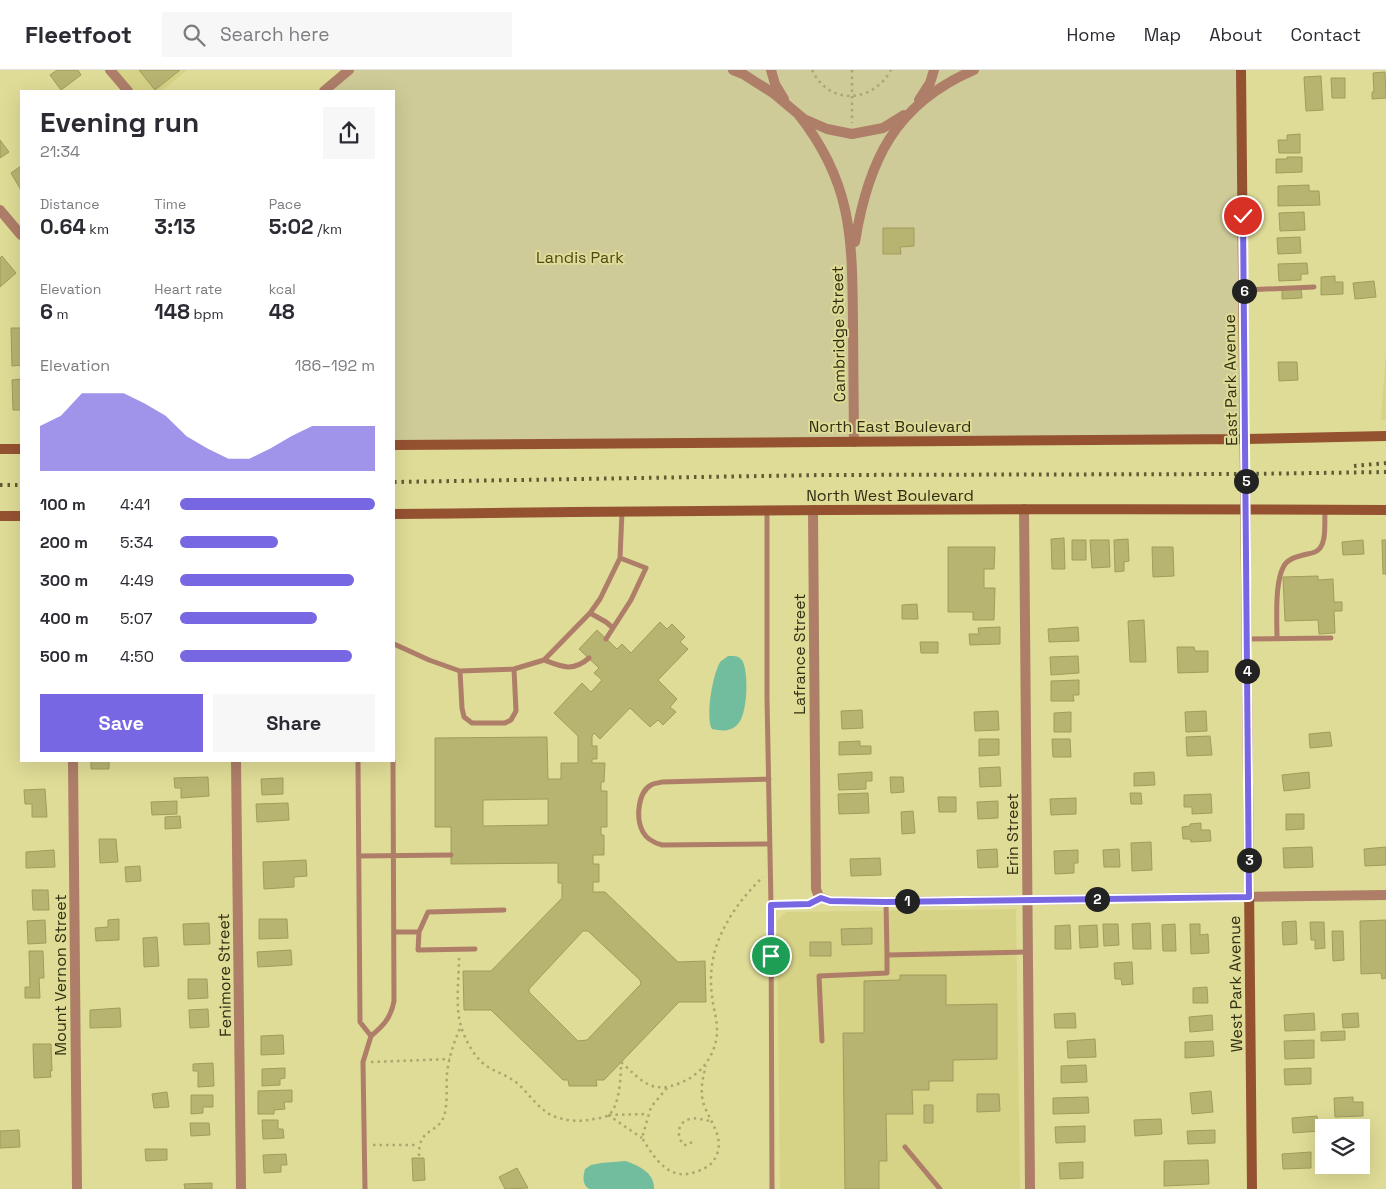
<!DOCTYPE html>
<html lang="en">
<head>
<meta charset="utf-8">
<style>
  :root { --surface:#fff; --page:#f7f7f7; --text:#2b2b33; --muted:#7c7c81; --line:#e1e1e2; --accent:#7767e2 }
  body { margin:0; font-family:"Space Grotesk",sans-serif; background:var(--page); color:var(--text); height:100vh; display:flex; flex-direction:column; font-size:19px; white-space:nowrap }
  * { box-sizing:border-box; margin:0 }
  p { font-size:16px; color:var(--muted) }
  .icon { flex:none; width:28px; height:28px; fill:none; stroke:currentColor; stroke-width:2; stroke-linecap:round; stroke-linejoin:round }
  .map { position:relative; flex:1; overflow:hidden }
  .panel { position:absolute; left:20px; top:20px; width:375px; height:672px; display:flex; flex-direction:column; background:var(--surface); border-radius:0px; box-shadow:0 5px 20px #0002 }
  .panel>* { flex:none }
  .tools { position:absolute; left:1315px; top:1049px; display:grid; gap:10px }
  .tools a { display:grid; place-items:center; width:55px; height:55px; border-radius:0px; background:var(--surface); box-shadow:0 5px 20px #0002; font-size:25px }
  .pin { position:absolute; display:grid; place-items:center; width:42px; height:42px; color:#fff; margin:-21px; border:2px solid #fff; border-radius:50%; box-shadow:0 1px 5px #0007 }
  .km { position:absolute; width:25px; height:25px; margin:-12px; border-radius:50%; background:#222; color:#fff; font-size:14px; line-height:25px; text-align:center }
  .round { display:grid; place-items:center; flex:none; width:52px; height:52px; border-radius:0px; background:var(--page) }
  .headline { display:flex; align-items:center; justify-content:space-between; height:85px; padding:0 20px }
  h1 { font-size:28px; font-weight:800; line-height:38px }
  .figures { display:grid; grid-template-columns:repeat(3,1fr); gap:8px; height:85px; padding:5px 20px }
  .figures div { display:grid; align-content:center }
  .figures b { font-size:21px; font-weight:800 }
  .figures small { font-size:14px; font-weight:400 }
  .figures p { font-size:14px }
  .chart { height:140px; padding:10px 20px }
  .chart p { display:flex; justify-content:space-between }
  .chart svg { width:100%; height:90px; margin-top:5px; fill:var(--accent); opacity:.7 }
  .cta { display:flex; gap:10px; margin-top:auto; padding:10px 20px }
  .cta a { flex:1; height:58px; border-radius:0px; background:var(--accent); color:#fff; font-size:20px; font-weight:800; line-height:58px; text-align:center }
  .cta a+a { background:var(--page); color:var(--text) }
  ul { padding:0 20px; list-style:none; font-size:16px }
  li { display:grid; grid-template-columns:80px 60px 1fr; align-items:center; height:38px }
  li i { height:12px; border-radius:6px; background:var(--accent) }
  header { display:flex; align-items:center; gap:30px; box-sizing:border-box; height:70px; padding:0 25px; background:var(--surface); border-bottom:1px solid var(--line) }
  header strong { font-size:24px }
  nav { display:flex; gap:28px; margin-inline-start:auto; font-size:18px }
  .search { width:350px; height:45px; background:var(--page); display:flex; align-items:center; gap:12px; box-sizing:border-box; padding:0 18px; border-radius:0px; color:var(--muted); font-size:19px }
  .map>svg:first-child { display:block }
  .built { fill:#d6d286 }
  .green { fill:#cecb98 }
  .water { fill:#72bd9e }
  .building { fill:#b7b471; stroke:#a09c5a; fill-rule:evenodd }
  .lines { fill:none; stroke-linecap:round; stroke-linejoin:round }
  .path { stroke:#aaa76f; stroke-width:2.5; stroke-dasharray:2.5 4; stroke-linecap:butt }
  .lane { stroke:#ae7e69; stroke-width:5 }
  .street { stroke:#ae7e69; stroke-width:10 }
  .secondary { stroke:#955231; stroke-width:10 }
  .rail { stroke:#5f5c35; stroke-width:4; stroke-dasharray:2.5 5; stroke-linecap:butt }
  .route-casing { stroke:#fff; stroke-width:10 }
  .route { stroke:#7767e2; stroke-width:6 }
  .labels { text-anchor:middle; stroke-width:4; stroke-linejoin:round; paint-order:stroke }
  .park-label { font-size:16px; fill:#4d4915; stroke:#dfdc97 }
  .street-label { font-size:16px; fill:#302e12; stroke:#dfdc97 }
</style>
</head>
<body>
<header>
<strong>Fleetfoot</strong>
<div class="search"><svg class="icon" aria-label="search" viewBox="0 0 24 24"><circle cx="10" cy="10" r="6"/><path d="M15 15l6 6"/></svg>Search here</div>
<nav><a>Home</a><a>Map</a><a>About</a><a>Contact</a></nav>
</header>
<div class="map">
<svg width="1386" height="1119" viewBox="0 0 1386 1119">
  <rect width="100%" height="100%" fill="#dfdc97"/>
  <path class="built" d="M110,0H187L162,21H128Z
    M1386,281V350H1381Z
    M1016,839L1020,1119H780L777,851L786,842Z"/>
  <path class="green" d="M348,0H1241L1246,369L394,375V21H323Z"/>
  <path class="water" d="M728,586C733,586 738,585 742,590C749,601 748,646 737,655C730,662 721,661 712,659C705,648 713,601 721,591C721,591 727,587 728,586Z
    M626,1091C639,1096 655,1103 654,1119H589C582,1114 583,1107 585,1099L591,1095L601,1093Z"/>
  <path class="building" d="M57,0H78L81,5L61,20L50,5Z
    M139,0H180L155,20Z
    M1385,2L1386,28L1372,29V22H1374L1373,3Z
    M1321,6L1323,40L1306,41L1304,7Z
    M1331,8H1345V28H1332Z
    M1300,64V83H1279L1278,70H1287V65Z
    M0,70L9,82L0,88Z
    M1287,87H1302V102L1276,103V89H1287Z
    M21,96V120L11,103Z
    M1309,115V121H1319L1320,135L1278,136V116Z
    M1304,142L1305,160L1280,161L1279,143Z
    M883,158H914V176L900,177L901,184H883Z
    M1300,167L1301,183L1278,184L1277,168Z
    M2,186L16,203L0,217V188Z
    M1307,193L1308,204H1301V210L1279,211L1278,194Z
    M1335,206V212H1343V224L1321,225V207Z
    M1374,211L1376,227L1355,229L1353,213Z
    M1301,218L1302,228L1282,229V219Z
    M11,258H21V295L12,296Z
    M1278,292H1297L1298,310L1279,311Z
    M21,309V340H13L12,310Z
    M1064,468L1065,499H1052L1051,469Z
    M1128,469L1129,491L1124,492V501L1115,502L1114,470Z
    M1072,470H1086V490H1072Z
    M1090,470H1109L1110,497L1092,498Z
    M1363,470L1364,484L1343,485L1342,472Z
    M1382,470H1386V504H1383Z
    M948,477H995L994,499H984V518H995L994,550H973V542H948Z
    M1152,477H1173L1174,506L1153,507Z
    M1318,506V510L1333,509L1334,532H1342V541H1334L1335,563L1319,564L1318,550L1285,551L1283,507Z
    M917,534L918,549H902V535Z
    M1144,550L1146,592H1130L1128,551Z
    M660,552L667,559L672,554L685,567L680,572L688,579L658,610L677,629L670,637L676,642L663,655L658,650L650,657L630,638L600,669L594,663L592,666V676H597V689H592V693H605L604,712H601V721H607V757H601V765H604V785H593V794H599V812H593V822H605L678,892L705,891L706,932H679L604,1010H596L597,1016H569L568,1010H563L491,940H464L463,901H491L562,828V813H558V793L451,794V757H435V668L547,667L548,709H561V693H578V666L554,643L582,613L591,622L602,610L594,603L599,598L579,579L597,560L617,579L622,574L631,583ZM548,729V755L483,756V730ZM583,861H588L640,910L641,914L587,970L578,971L529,922V919Z
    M1000,557V574L970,575L969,564H979L978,558Z
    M1078,557L1079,571L1049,572L1048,559Z
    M920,572H938V583H921Z
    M1177,577H1194L1195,581H1208V602L1178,603Z
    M1078,586L1079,603L1051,605L1050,587Z
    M1079,610V625H1073L1074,631H1051V611Z
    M862,640L863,658L842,659L841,641Z
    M998,641L999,660L975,661L974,642Z
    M1206,641L1207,661L1186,662L1185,642Z
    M1071,642V662H1054V643Z
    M1330,662L1332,676L1310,678L1309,664Z
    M1210,666L1212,685L1187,686L1186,667Z
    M979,669H999V685L979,686Z
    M1052,669H1070L1071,687H1053Z
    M860,671V676H871V684L839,685V672Z
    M91,691H109V699H91Z
    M1000,697L1001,716L980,717L979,698Z
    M872,702V711H866V719L839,720L838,704Z
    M1154,702L1155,715L1134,716V703Z
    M1309,702L1310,718L1284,721L1282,705Z
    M208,707L209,726L181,728V718H175L174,708Z
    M890,707H903L904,722L891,723Z
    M283,708V724L262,725L261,709Z
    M45,719L47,747H32V734H25L24,720Z
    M868,723L869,743L839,744L838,724Z
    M1130,723H1141L1142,734H1131Z
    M1211,724L1212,743L1192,744V737H1184V725Z
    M938,727H956V742H939Z
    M1076,728V744L1051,745L1050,729Z
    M177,731V744L152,745L151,732Z
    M998,731V748L978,749L977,732Z
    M288,733L289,750L257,752L256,734Z
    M913,741L915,763L902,764L901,742Z
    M1286,744H1304V759L1286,760Z
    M180,746L181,758L165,759V747Z
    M1201,753V760H1210L1211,771L1191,772L1190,769H1183L1182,757L1190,756V754Z
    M99,769H116L118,792L100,793Z
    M1151,772L1152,800L1132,801L1131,773Z
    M1312,777L1313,797L1284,798L1283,778Z
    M1386,777V795L1365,796L1364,779Z
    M997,779L998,797L978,798L977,780Z
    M1119,779L1120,797H1104L1103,780Z
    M54,780L55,797L26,798V782Z
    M1078,780V793H1074V803L1055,804L1054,781Z
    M880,788L881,805L851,806L850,789Z
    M306,790L307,806L294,807V817L264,819L263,792Z
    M140,796L141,811L126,812L125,797Z
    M32,820H48L49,840H33Z
    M119,849V870L96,871L95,858L108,857V850Z
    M259,849H287L288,868L259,869Z
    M45,850L46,873L28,874L27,851Z
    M1386,850V908L1382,909L1381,903L1361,904L1360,851Z
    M1296,851L1297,874L1283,875L1282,852Z
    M1310,852H1324L1325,878L1315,879V870H1311Z
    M209,853L210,874L184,875L183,854Z
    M1150,853L1151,879H1133L1132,854Z
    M1103,854H1118L1119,875L1104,876Z
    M1175,854L1176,881H1163L1162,855Z
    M1190,854H1200V865L1208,864L1209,883L1191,884Z
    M1070,855L1071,879H1055V856Z
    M1097,855L1098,877L1080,878L1079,856Z
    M872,858V874L842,875L841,859Z
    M1332,861H1343L1344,890L1333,891Z
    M157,867L159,896L144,897L143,868Z
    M810,872H831V886H810Z
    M291,880L292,895L258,897L257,882Z
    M29,881H43L44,908H39L40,928H25V917H30Z
    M1132,892L1133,914L1122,915L1121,909H1115L1114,893Z
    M900,905H946V935L997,934V989L953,990V1011H929V1020H912L913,1044H886L887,1091H879V1119H845L843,963H864V911L900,910Z
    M188,909H207L208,928L188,929Z
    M1207,917L1208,933H1193V918Z
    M120,938L121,957L90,958V940Z
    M208,939L209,957L190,958L189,940Z
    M1075,943L1076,958H1055L1054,944Z
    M1314,943L1315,960L1285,961L1284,945Z
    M1358,943L1359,957L1343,958L1342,944Z
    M1212,945L1213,960L1190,962L1189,947Z
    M1345,961V970L1321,971V962Z
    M283,965L284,984L261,985V966Z
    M1095,969L1096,987L1068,988L1067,971Z
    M1314,970V988L1285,989L1284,971Z
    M1213,971L1214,986L1185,988V972Z
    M33,974H51L52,1001H50L51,1007L34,1008Z
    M213,993L214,1016L198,1017V1001H193V994Z
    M1086,995L1087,1012L1061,1013V996Z
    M285,998V1008L280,1009V1015L262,1016V999Z
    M1311,998V1014L1285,1015L1284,999Z
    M292,1020V1032H284L285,1039L274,1040V1044H258V1021Z
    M1211,1021L1213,1042L1192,1044L1190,1023Z
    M167,1022L169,1037L154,1038L152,1024Z
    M977,1024H999L1000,1041L977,1042Z
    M191,1025H213V1037H203V1043L191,1044Z
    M1088,1027L1089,1043L1053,1044V1028Z
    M1353,1027V1032H1363V1046L1335,1047L1334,1028Z
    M924,1035H933V1053H924Z
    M1317,1046L1319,1061L1293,1063L1292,1048Z
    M1161,1049L1162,1064L1135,1066L1134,1050Z
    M262,1050H278V1059H283L284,1068L263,1069Z
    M190,1053H209L210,1065L191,1066Z
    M1085,1056V1072L1056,1073L1055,1057Z
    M19,1060L20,1077L0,1078V1061Z
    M1215,1060V1073L1188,1074L1187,1061Z
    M145,1079H167V1090L146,1091Z
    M1311,1082V1098L1283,1099L1282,1084Z
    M286,1084L287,1095H281V1102L264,1103L263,1085Z
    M412,1088H424L425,1110L413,1111Z
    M1208,1090L1209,1114L1164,1116V1091Z
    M1083,1092V1108L1060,1109L1059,1093Z
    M517,1098L528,1118L505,1119L499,1107Z
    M212,1113V1119H185L184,1114Z"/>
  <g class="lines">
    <path class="path" d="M812,0C829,36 873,33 891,0
      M852,0V53
      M459,888C459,908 455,937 461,956C465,970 475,989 488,997C498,1003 509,1006 518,1014C529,1024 537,1037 551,1045C562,1050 576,1052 588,1050C594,1049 602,1048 607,1046C620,1039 621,1005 621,992
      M371,992L450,989
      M621,992C641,1010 651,1025 680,1013C702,1005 717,983 717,960C717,948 713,937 712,926C710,912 711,897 714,884C722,854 741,828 763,807
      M667,1018L651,1037L642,1068C655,1089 670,1113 698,1101C707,1098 714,1093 717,1084C725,1063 704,1046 702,1026C701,1016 703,1006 706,996
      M608,1045L642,1068
      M609,1045L648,1044
      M692,1072L688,1075H684C676,1067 677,1052 690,1049C696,1047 703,1050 710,1051
      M373,1075H418
      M419,1086C418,1057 438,1064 444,1046C448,1034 446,1017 447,1004C449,986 454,972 461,956"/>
    <path class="lane" d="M1244,220L1314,217
      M767,441V628L771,835L772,1119
      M590,543L606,552L613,558
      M606,569L631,530L646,498L620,488
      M1247,569L1331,568
      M1277,569C1277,550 1274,507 1286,493C1290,489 1295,487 1300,486C1305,484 1310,484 1315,482C1328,477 1324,452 1325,440
      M394,574L429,590L460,601L514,599L544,590L590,543L600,529L620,488L622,442
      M544,590C562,597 573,602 589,588
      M460,601L462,638L464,647L472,653H505L511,650L516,641L514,599
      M358,691L360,952L371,966L363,992L365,1119
      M769,709L662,712C659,713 654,713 651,715C637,723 636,750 643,762C647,770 655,773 662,775L770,774
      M359,786L451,785
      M886,832L887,885
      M771,835L809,834L821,828
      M394,862H419L428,842L504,840
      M419,862L418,880L475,879
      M371,966C383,956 391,948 394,931L393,691
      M822,971L819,906L887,903V885L1028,882
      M905,1077L940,1119"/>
    <path class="street" d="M110,0L128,21
      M733,0L743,4L773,23L804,49L827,59L852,64L883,58L904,45
      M771,0L775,14L784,29
      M324,21L349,0
      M919,30L930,13L934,0
      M798,44C853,113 852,169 853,253C853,293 854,332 854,372
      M0,140L21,165
      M855,172C868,91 895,34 974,0
      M1024,439L1030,1119
      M813,440L816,819L819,827L830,831L886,832L1386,825
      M73,691L77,1119
      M236,691L241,1119"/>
    <path class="secondary" d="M1241,0L1252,1119
      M394,375L1246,369L1386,366
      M0,379H21
      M394,444C724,440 1055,438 1386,440
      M0,446H21"/>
    <path class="rail" d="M1354,396L1386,393
      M394,412L823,405L1245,404L1386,402
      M0,415H21"/>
  </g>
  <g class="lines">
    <defs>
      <path id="route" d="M771,886V835L809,834L821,828L830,831L886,832L1249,827L1243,146"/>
    </defs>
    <use href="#route" class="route-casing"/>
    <use href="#route" class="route"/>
  </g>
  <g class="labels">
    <g class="park-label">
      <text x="580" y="193">Landis Park</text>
    </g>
    <g class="street-label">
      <text transform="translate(838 264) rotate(-91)" y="6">Cambridge Street</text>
      <text transform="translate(1230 310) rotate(-91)" y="6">East Park Avenue</text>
      <text x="890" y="362">North East Boulevard</text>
      <text x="890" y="431">North West Boulevard</text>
      <text transform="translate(799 584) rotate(-90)" y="6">Lafrance Street</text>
      <text transform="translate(1012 764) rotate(-90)" y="6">Erin Street</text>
      <text transform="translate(60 905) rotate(-90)" y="6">Mount Vernon Street</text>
      <text transform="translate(224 905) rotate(-91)" y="6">Fenimore Street</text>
      <text transform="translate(1235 914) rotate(-91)" y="6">West Park Avenue</text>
    </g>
  </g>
</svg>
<div class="tools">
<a><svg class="icon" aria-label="layers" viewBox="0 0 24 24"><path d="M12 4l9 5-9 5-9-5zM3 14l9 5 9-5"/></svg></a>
</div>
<div class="pin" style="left:771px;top:886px;background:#1e9e55"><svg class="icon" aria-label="arrive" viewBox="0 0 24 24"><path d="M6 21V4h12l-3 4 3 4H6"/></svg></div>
<div class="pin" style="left:1243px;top:146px;background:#d93025"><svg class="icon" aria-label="check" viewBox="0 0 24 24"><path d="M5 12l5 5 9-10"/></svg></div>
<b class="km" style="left:907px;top:831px">1</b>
<b class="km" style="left:1097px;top:829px">2</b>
<b class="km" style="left:1249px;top:790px">3</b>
<b class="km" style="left:1247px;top:601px">4</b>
<b class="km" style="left:1246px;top:411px">5</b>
<b class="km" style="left:1244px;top:221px">6</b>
<section class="panel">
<div class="headline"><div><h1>Evening run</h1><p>21:34</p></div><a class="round"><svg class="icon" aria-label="share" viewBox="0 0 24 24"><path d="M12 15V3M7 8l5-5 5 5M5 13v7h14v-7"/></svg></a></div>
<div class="figures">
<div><p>Distance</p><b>0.64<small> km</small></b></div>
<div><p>Time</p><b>3:13</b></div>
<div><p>Pace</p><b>5:02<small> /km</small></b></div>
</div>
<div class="figures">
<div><p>Elevation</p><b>6<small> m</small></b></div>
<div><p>Heart rate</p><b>148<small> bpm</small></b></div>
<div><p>kcal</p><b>48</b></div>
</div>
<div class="chart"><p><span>Elevation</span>186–192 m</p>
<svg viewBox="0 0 160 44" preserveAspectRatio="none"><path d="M0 44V22L10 17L20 6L30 6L40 6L50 11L60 17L70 27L80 33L90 38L100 38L110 33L120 27L130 22L140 22L150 22L160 22V44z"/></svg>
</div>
<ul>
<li><b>100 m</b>4:41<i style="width:100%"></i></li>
<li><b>200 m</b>5:34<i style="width:50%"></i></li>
<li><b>300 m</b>4:49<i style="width:89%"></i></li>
<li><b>400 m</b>5:07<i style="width:70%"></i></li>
<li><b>500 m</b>4:50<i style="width:88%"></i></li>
</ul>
<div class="cta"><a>Save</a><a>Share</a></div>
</section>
</div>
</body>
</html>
